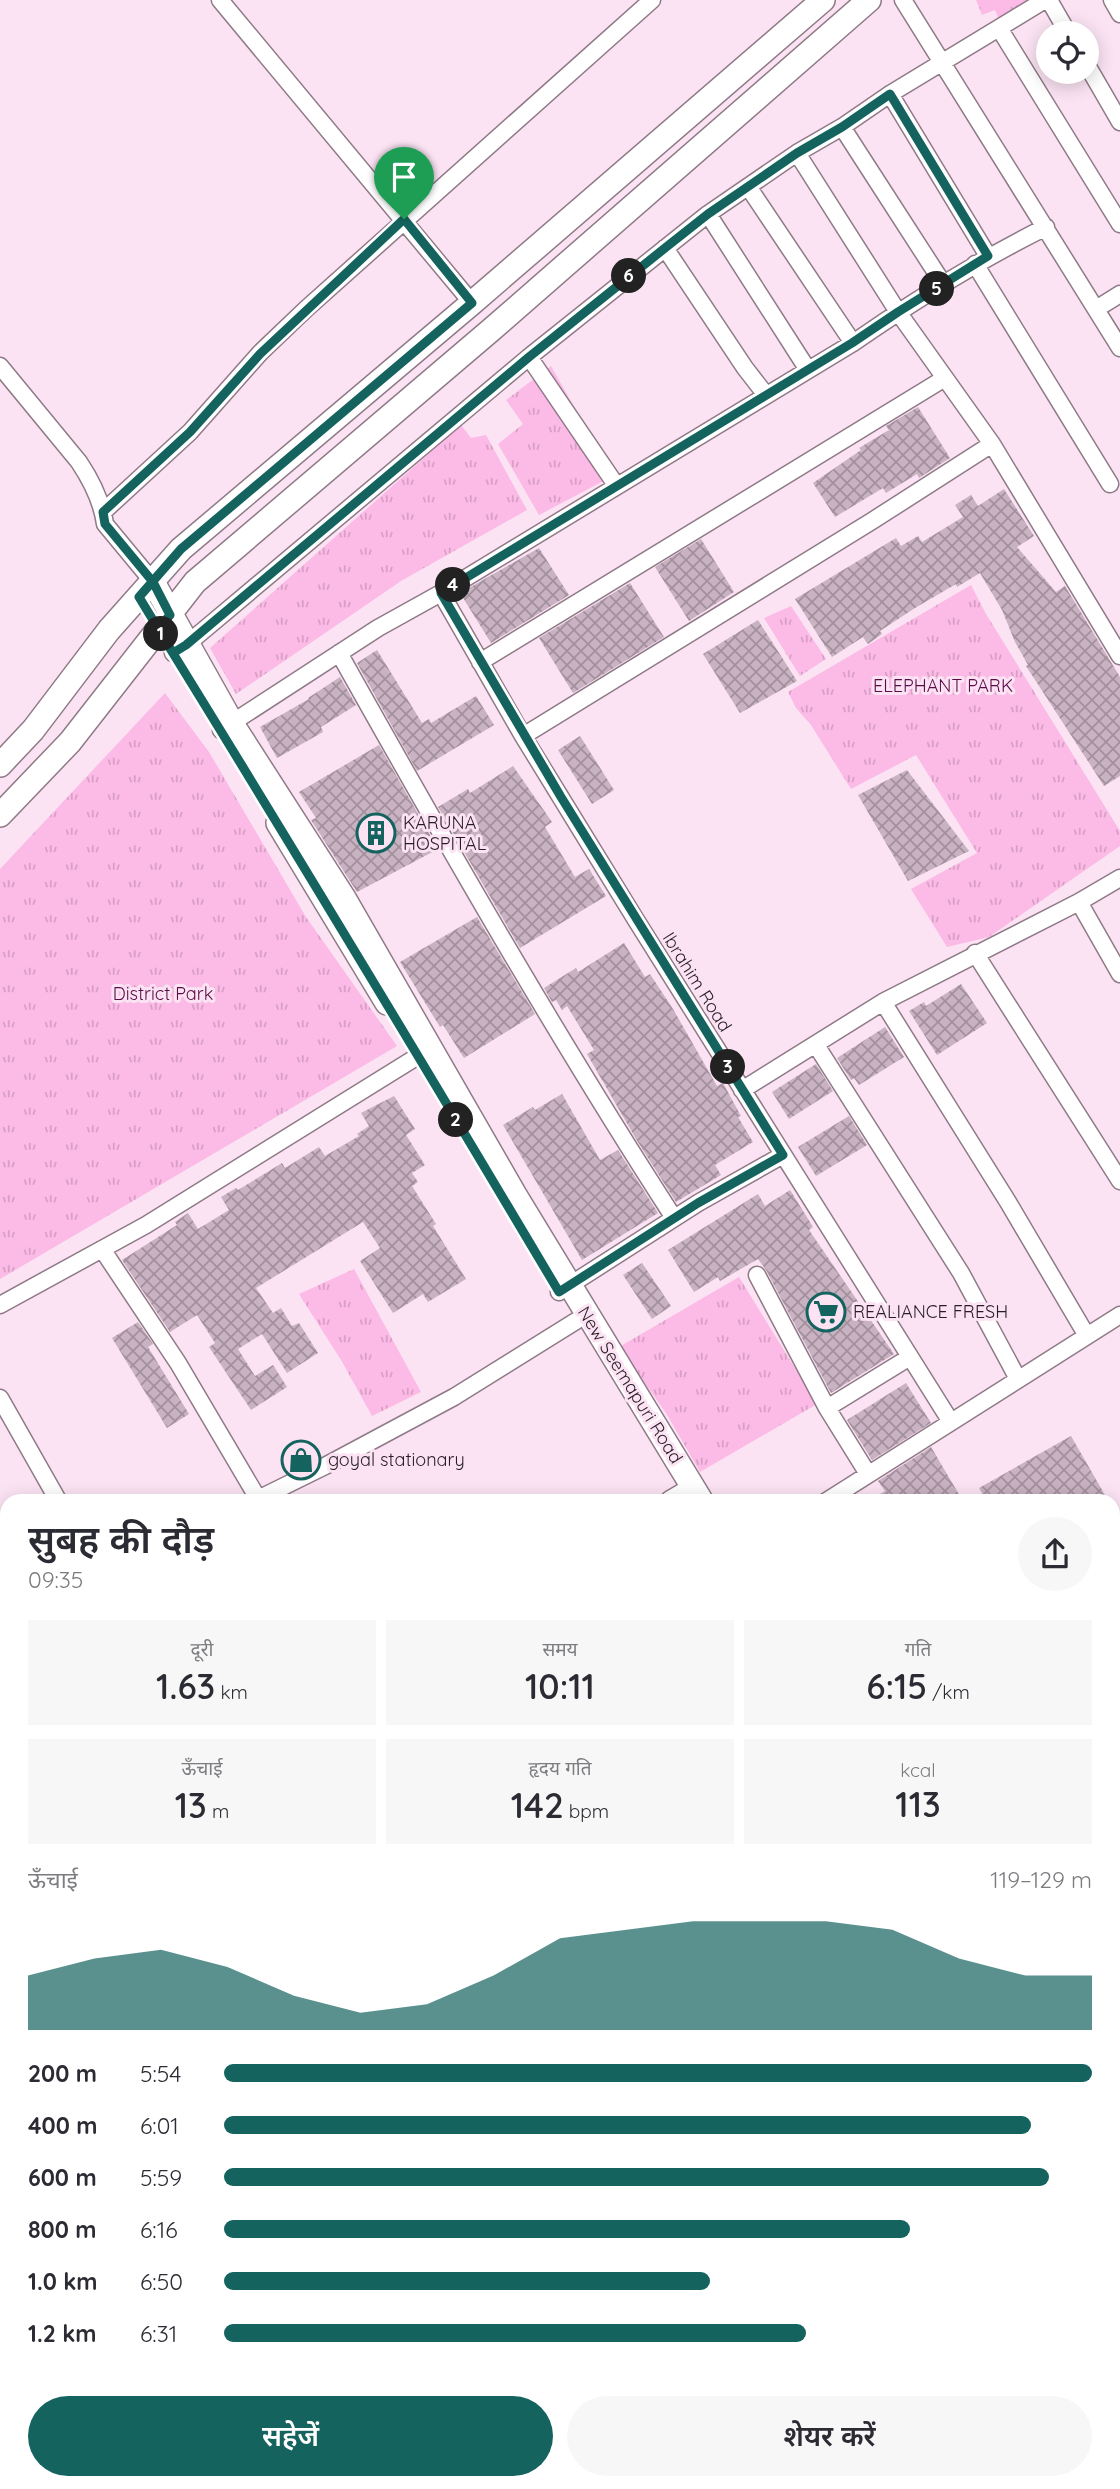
<!DOCTYPE html>
<html lang="hi">
<head>
<meta charset="utf-8">
<style>
  :root { --surface:#fff; --page:#f7f7f7; --text:#2b2b33; --muted:#7c7c81; --accent:#15635f }
  body { margin:0; font-family:Quicksand,"Noto Sans Devanagari",sans-serif; background:var(--page); color:var(--text); height:100vh; display:flex; flex-direction:column; font-size:26px; white-space:nowrap }
  * { box-sizing:border-box; margin:0 }
  p { font-size:23px; color:var(--muted) }
  .icon { flex:none; width:38px; height:38px; fill:none; stroke:currentColor; stroke-width:2; stroke-linecap:round; stroke-linejoin:round }
  .map { position:relative; flex:1; overflow:hidden }
  .side { position:absolute; left:0px; top:1494px; width:1120px; height:996px; display:flex; flex-direction:column; background:var(--surface); border-radius:21px 21px 0 0; box-shadow:0 4px 18px #0003 }
  .side>* { flex:none }
  .controls { position:absolute; left:1036px; top:21px; display:grid; gap:14px }
  .controls a { display:grid; place-items:center; width:63px; height:63px; border-radius:50%; background:var(--surface); box-shadow:0 4px 18px #0003; font-size:35px }
  .pin { position:absolute; display:grid; place-items:center; width:60px; height:60px; color:#fff; margin:-72px -30px; border-radius:50% 50% 50% 0; rotate:-45deg; box-shadow:0 0 7px #0007 }
  .pin .icon { rotate:45deg }
  .km { position:absolute; width:35px; height:35px; margin:-18px; border-radius:50%; background:#222; color:#fff; font-size:19px; line-height:35px; text-align:center }
  .round { display:grid; place-items:center; flex:none; width:74px; height:74px; border-radius:37px; background:var(--page) }
  .overview { display:flex; align-items:center; justify-content:space-between; height:119px; padding:0 28px }
  h1 { font-size:38px; font-weight:600; line-height:52px }
  .figures { display:grid; grid-template-columns:repeat(3,1fr); gap:10px; height:119px; padding:7px 28px }
  .figures div { display:grid; align-content:center; border-radius:0px; background:var(--page); text-align:center }
  .figures b { font-size:35px; font-weight:600 }
  .figures small { font-size:19px; font-weight:400 }
  .figures p { font-size:19px }
  .chart { height:196px; padding:14px 28px }
  .chart p { display:flex; justify-content:space-between }
  .chart svg { width:100%; height:126px; margin-top:7px; fill:var(--accent); opacity:.7 }
  .action { display:flex; gap:14px; margin-top:auto; padding:14px 28px }
  .action a { flex:1; height:80px; border-radius:42px; background:var(--accent); color:#fff; font-size:28px; font-weight:600; line-height:80px; text-align:center }
  .action a+a { background:var(--page); color:var(--text) }
  ul { padding:0 28px; list-style:none; font-size:23px }
  li { display:grid; grid-template-columns:112px 84px 1fr; align-items:center; height:52px }
  li i { height:18px; border-radius:9px; background:var(--accent) }
  .map>svg:first-child { display:block }
  .park { fill:url(#park-tufts) }
  .building { fill:url(#building-cross-hatch) }
  .lines { fill:none; stroke-linecap:round; stroke-linejoin:round }
  .street-casing { stroke:#8f7a87; stroke-width:19 }
  .secondary-casing { stroke:#8f7a87; stroke-width:26 }
  .street { stroke:#fff; stroke-width:16 }
  .secondary { stroke:#fff; stroke-width:23 }
  .route-casing { stroke:#fff; stroke-width:14 }
  .route { stroke:#15635f; stroke-width:9 }
  .labels { text-anchor:middle; stroke-width:6; stroke-linejoin:round; paint-order:stroke }
  .park-label { font-size:18px; fill:#5a0c48; stroke:#fbe3f3 }
  .poi-label { font-size:18px; fill:#271e24; stroke:#fbe3f3; text-anchor:start }
  .street-label { font-size:18px; fill:#271e24; stroke:#fbe3f3 }
</style>
</head>
<body>
<div class="map">
<svg width="1120" height="2489" viewBox="0 0 1120 2489">
  <defs>
    <pattern id="park-tufts" width="24" height="20" patternUnits="userSpaceOnUse" patternTransform="scale(1.75)"><rect width="24" height="20" fill="#fcbae6"/><path d="M3 7l-1-3M5 7V3M7 7l1-3M15 17l-1-3M17 17v-4M19 17l1-3" fill="none" stroke="#d89fc5"/></pattern>
    <pattern id="building-cross-hatch" width="8" height="8" patternUnits="userSpaceOnUse" patternTransform="scale(1.75)"><rect width="8" height="8" fill="#c9b2c1"/><path d="M0 0l8 8M0 8l8-8" fill="none" stroke="#a3909d"/></pattern>
  </defs>
  <rect width="100%" height="100%" fill="#fbe3f3"/>
  <path class="park" d="M976,0H1031L999,20L995,10L982,15Z
    M551,366L613,476L539,515L498,444L523,424L506,400Z
    M461,425L471,438L486,435L527,510L401,581L236,694L210,648Z
    M971,585L986,614L1120,831V846L989,937L947,947L911,889L977,853L916,755L851,789L811,725L796,708L788,692Z
    M791,606L826,659L800,676L764,618Z
    M165,693L209,752L306,917L397,1046L0,1279V869Z
    M354,1269L421,1392L372,1416L341,1360L299,1294Z
    M739,1277L817,1404L700,1472L666,1413L619,1347Z
    M0,1698L7,1711V1759L0,1764Z
    M0,2069L7,2082V2483H232L235,2489H0Z"/>
  <path class="building" d="M918,407L950,458L919,478L917,474L886,493L883,488L835,517L813,483L861,450L859,448L889,430L886,426Z
    M1004,489L1034,536L1017,547L1056,592L1065,586L1120,677V776L1104,786L1026,666L1028,665L1015,642L1002,610L980,573L957,587L956,584L915,608L880,631L882,634L868,644L863,637L832,657L795,599L896,538L901,546L918,536L922,542L963,517L955,505L971,495L978,506Z
    M701,539L734,592L689,621L655,567Z
    M539,548L569,595L491,643L460,593Z
    M630,583L664,637L573,693L539,638Z
    M758,620L797,681L740,713L703,654Z
    M377,650L422,723L429,719L431,723L476,696L494,725L417,771L357,663Z
    M340,677L356,705L321,727L323,732L277,758L260,727L309,699L308,698Z
    M580,736L614,790L592,804L558,750Z
    M379,745L438,849L357,892L311,820L316,818L299,792Z
    M513,766L552,822L545,827L575,877L589,869L606,896L520,948L438,807L468,789L470,793Z
    M907,770L969,851L908,881L858,795Z
    M477,917L535,1014L464,1058L443,1025L440,1027L400,962Z
    M624,943L645,977L650,974L673,1009L717,1086L723,1083L741,1116L738,1117L753,1142L715,1165L721,1175L676,1202L636,1139L587,1054L594,1050L567,1006L562,1010L556,1000L552,1002L544,988L576,968L578,972Z
    M961,984L987,1023L937,1055L909,1011L924,1002L926,1006Z
    M885,1027L904,1057L859,1085L854,1078L851,1080L837,1058Z
    M816,1064L833,1091L789,1119L772,1092Z
    M562,1094L600,1160L618,1150L658,1213L582,1260L503,1125L533,1107L535,1110Z
    M394,1096L415,1129L406,1135L425,1165L412,1173L418,1182L412,1186L436,1224L433,1226L466,1279L428,1302L423,1294L393,1313L360,1261L380,1248L363,1222L256,1288L273,1313L281,1308L292,1326L299,1323L318,1353L287,1373L262,1334L238,1349L255,1376L273,1365L287,1387L251,1410L209,1347L215,1343L197,1315L170,1332L122,1260L177,1225L175,1222L188,1213L198,1229L229,1210L221,1197L236,1188L238,1190L282,1163L285,1168L319,1147L325,1156L359,1136L357,1134L369,1126L361,1113Z
    M849,1116L867,1145L816,1176L798,1147Z
    M790,1190L813,1227L809,1230L894,1354L831,1393L766,1270L758,1259L720,1281L718,1277L694,1292L668,1250L758,1194L765,1206Z
    M642,1263L671,1306L652,1319L623,1275Z
    M138,1322L153,1344L148,1347L189,1414L167,1428L112,1338Z
    M906,1383L931,1423L872,1460L847,1420Z
    M1071,1436L1109,1502H987L979,1488Z
    M931,1447L960,1496L951,1502H867L885,1491L878,1481Z"/>
  <g class="lines">
    <defs>
      <path id="street" d="M220,0L472,303
        M903,0L1120,348
        M1049,0L1068,33
        M1112,0L1120,14
        M999,28L1120,224
        M1087,65L1120,122
        M890,94L988,256
        M842,127L944,285
        M797,153L898,312L992,444L1120,656
        M749,188L853,343
        M708,214L808,370
        M665,248L745,368L766,395
        M975,264L1110,484
        M1096,309L1120,294
        M0,366L79,462C91,480 102,502 105,524L153,582
        M616,485L529,357L708,214L797,153L842,127L890,94L1045,0
        M103,512L190,432L260,353L306,309L652,0
        M441,593L523,736L636,920L951,1422
        M173,653L186,645L529,357
        M339,653C446,844 555,1034 674,1218
        M480,662L945,378
        M221,730L378,628L441,593L853,343C915,300 978,261 1046,227
        M523,736L872,521L992,444
        M1079,902L1120,974
        M975,953L1120,1181
        M883,1002L1008,1202L1087,1336
        M816,1045L961,1273L1018,1379
        M742,1090L883,1002L1079,902L1120,878
        M102,1249L178,1363L260,1502
        M757,1275L827,1408L868,1474
        M559,1292L698,1203L783,1155
        M0,1305L146,1225L431,1048
        M0,1398L59,1502
        M827,1408L910,1357
        M252,1502L325,1466L454,1397L576,1321
        M825,1502L1120,1315
        M0,1541L7,1537
        M0,1687L7,1697
        M0,2045L7,2058
        M1113,2097L1120,2093
        M244,2483L248,2489
        M808,2483L811,2489"/>
      <path id="secondary" d="M153,582L236,730L344,898L515,1195L702,1502
        M0,765L33,730L109,630L181,549L472,303L823,0
        M0,815L70,742L195,582L491,330L869,0
        M278,823L387,1003
        M672,1502L694,1489
        M0,1897L7,1893
        M1113,2204L1120,2215
        M1113,2446L1120,2442
        M1037,2489L1047,2483"/>
    </defs>
    <use href="#street" class="street-casing"/>
    <use href="#secondary" class="secondary-casing"/>
    <use href="#street" class="street"/>
    <use href="#secondary" class="secondary"/>
  </g>
  <g class="lines">
    <defs>
      <path id="route" d="M404,219L260,354L190,432L103,512L105,524L153,582L170,615L158,629C294,849 427,1070 559,1292L698,1203L783,1155L561,797L441,593L852,343L898,312L988,256L890,94L842,127L797,153L708,214L665,248L529,357L186,645L173,653L139,597L181,549L472,303L404,219"/>
    </defs>
    <use href="#route" class="route-casing"/>
    <use href="#route" class="route"/>
  </g>
  <defs>
    <symbol id="building-ring" viewBox="-11 -11 22 22"><circle r="9.5" fill="#fbe3f3" stroke="#15635f" stroke-width="1.5"/><path d="M-4-6H4V6H1V3H-1V6H-4ZM-2.5-4.3h1.7v1.8h-1.7ZM.8-4.3h1.7v1.8H.8ZM-2.5-1h1.7V.8h-1.7ZM.8-1h1.7V.8H.8Z" fill="#15635f"/></symbol>
    <symbol id="supermarket-ring" viewBox="-11 -11 22 22"><circle r="9.5" fill="#fbe3f3" stroke="#15635f" stroke-width="1.5"/><path d="M-6-5.5h2.5l.6 2H6L4.5 2H-2.5L-4.4-4H-6ZM-1.5 3.2a1.3 1.3 0 1 0 .1 0ZM3 3.2a1.3 1.3 0 1 0 .1 0Z" fill="#15635f"/></symbol>
    <symbol id="shop-ring" viewBox="-11 -11 22 22"><circle r="9.5" fill="#fbe3f3" stroke="#15635f" stroke-width="1.5"/><path d="M-5-2.5h2.3a2.7 3.5 0 0 1 5.4 0H5L5.5 6h-11ZM-1.5-2.5h3a1.5 2.3 0 0 0-3 0Z" fill="#15635f"/></symbol>
  </defs>
  <g fill-rule="evenodd">
    <use href="#building-ring" x="354" y="811" width="44" height="44"/>
    <use href="#supermarket-ring" x="804" y="1290" width="44" height="44"/>
    <use href="#shop-ring" x="279" y="1438" width="44" height="44"/>
  </g>
  <g class="labels">
    <g class="park-label">
      <text x="943" y="692">ELEPHANT PARK</text>
      <text x="163" y="1000">District Park</text>
    </g>
    <g class="poi-label">
      <text x="403" y="829">KARUNA<tspan x="403" dy="21">HOSPITAL</tspan></text>
      <text x="853" y="1318">REALIANCE FRESH</text>
      <text x="328" y="1466">goyal stationary</text>
    </g>
    <g class="street-label">
      <text transform="translate(697 982) rotate(58)" y="6">Ibrahim Road</text>
      <text transform="translate(630 1385) rotate(58)" y="6">New Seemapuri Road</text>
    </g>
  </g>
</svg>
<div class="controls">
<a><svg class="icon" aria-label="locate" viewBox="0 0 24 24"><circle cx="12" cy="12" r="6"/><path d="M12 2v4M12 18v4M2 12h4M18 12h4"/></svg></a>
</div>
<div class="pin" style="left:404px;top:219px;background:#1e9e55"><svg class="icon" aria-label="arrive" viewBox="0 0 24 24"><path d="M6 21V4h12l-3 4 3 4H6"/></svg></div>
<b class="km" style="left:161px;top:634px">1</b>
<b class="km" style="left:456px;top:1120px">2</b>
<b class="km" style="left:728px;top:1067px">3</b>
<b class="km" style="left:453px;top:585px">4</b>
<b class="km" style="left:937px;top:289px">5</b>
<b class="km" style="left:629px;top:276px">6</b>
<section class="side">
<div class="overview"><div><h1>सुबह की दौड़</h1><p>09:35</p></div><a class="round"><svg class="icon" aria-label="share" viewBox="0 0 24 24"><path d="M12 15V3M7 8l5-5 5 5M5 13v7h14v-7"/></svg></a></div>
<div class="figures">
<div><p>दूरी</p><b>1.63<small> km</small></b></div>
<div><p>समय</p><b>10:11</b></div>
<div><p>गति</p><b>6:15<small> /km</small></b></div>
</div>
<div class="figures">
<div><p>ऊँचाई</p><b>13<small> m</small></b></div>
<div><p>हृदय गति</p><b>142<small> bpm</small></b></div>
<div><p>kcal</p><b>113</b></div>
</div>
<div class="chart"><p><span>ऊँचाई</span>119–129 m</p>
<svg viewBox="0 0 160 44" preserveAspectRatio="none"><path d="M0 44V25L10 19L20 16L30 22L40 32L50 38L60 35L70 25L80 12L90 9L100 6L110 6L120 6L130 9L140 19L150 25L160 25V44z"/></svg>
</div>
<ul>
<li><b>200 m</b>5:54<i style="width:100%"></i></li>
<li><b>400 m</b>6:01<i style="width:93%"></i></li>
<li><b>600 m</b>5:59<i style="width:95%"></i></li>
<li><b>800 m</b>6:16<i style="width:79%"></i></li>
<li><b>1.0 km</b>6:50<i style="width:56%"></i></li>
<li><b>1.2 km</b>6:31<i style="width:67%"></i></li>
</ul>
<div class="action"><a>सहेजें</a><a>शेयर करें</a></div>
</section>
</div>
</body>
</html>
